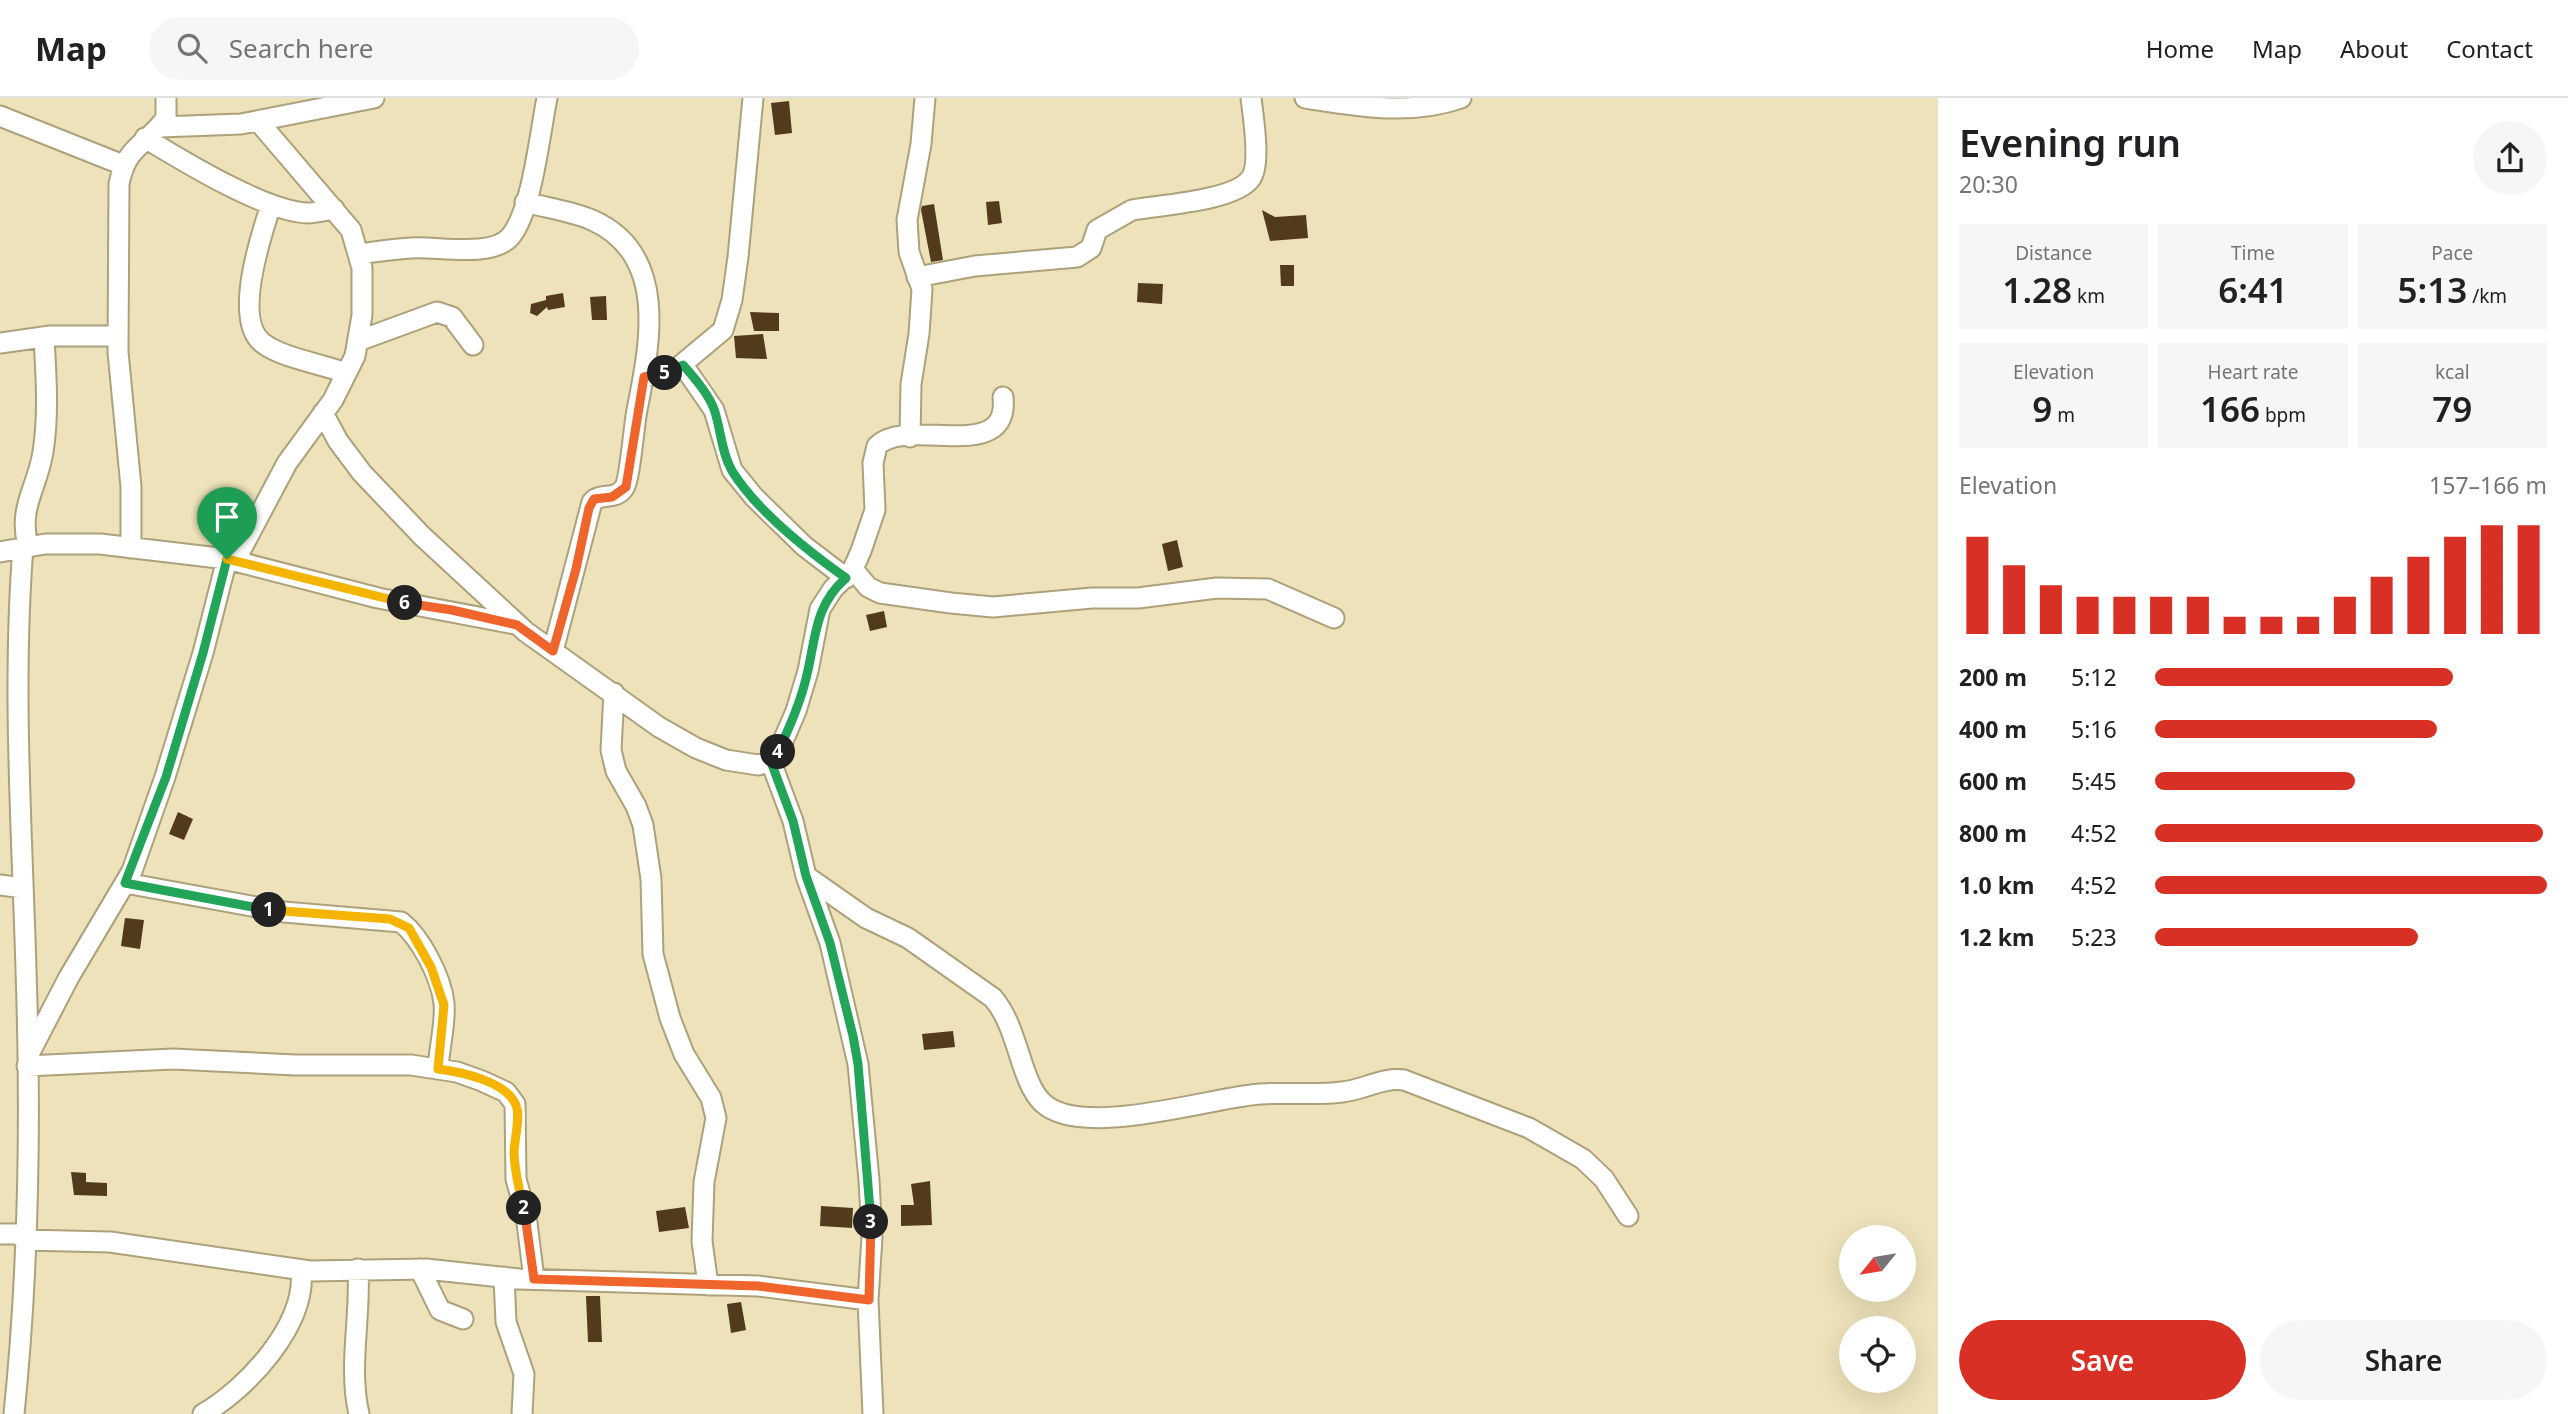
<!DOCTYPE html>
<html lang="en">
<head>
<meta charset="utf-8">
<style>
  :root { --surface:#fff; --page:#f6f6f6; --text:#202124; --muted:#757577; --line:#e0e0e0; --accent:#d93025 }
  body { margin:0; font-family:"Noto Sans",sans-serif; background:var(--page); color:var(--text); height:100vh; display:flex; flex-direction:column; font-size:26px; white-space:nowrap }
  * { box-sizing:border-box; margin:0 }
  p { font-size:23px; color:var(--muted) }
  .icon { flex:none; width:38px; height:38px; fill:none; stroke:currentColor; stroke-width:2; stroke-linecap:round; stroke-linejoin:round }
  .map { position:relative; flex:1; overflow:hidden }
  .sheet { display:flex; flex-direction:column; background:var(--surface); width:630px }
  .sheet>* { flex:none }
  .needle { width:46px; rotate:240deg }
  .fabs { position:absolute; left:1839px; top:1127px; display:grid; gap:14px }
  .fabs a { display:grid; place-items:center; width:77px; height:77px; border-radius:50%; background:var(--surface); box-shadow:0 7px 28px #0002; font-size:35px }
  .pin { position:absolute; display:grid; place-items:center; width:60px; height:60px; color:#fff; margin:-72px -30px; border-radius:50% 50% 50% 0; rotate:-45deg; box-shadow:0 0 7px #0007 }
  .pin .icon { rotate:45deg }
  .km { position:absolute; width:35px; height:35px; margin:-18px; border-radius:50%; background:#222; color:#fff; font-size:19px; line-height:35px; text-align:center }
  .round { display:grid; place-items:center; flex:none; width:74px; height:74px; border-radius:37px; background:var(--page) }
  .head { display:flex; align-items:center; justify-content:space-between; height:119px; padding:0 21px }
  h1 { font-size:38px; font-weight:600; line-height:52px }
  .figures { display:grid; grid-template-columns:repeat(3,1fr); gap:10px; height:119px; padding:7px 21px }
  .figures div { display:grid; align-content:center; border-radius:0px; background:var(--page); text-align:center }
  .figures b { font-size:35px; font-weight:600 }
  .figures small { font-size:19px; font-weight:400 }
  .figures p { font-size:19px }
  .chart { height:196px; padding:14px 21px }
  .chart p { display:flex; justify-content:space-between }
  .chart svg { width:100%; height:126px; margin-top:7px; stroke:var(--accent); stroke-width:6 }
  .action { display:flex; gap:14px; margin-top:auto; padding:14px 21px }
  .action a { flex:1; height:80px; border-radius:42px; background:var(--accent); color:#fff; font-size:28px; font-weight:600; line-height:80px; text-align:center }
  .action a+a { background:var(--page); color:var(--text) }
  ul { padding:0 21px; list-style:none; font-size:23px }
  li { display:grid; grid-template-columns:112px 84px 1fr; align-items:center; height:52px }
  li i { height:18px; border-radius:9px; background:var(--accent) }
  header { display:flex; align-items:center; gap:42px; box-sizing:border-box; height:98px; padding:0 35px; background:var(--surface); border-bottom:2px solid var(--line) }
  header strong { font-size:33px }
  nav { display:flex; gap:38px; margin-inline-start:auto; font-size:24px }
  .search { width:490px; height:63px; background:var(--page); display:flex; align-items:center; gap:18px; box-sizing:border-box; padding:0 24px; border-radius:38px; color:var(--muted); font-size:26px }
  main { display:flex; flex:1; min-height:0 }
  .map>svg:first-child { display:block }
  .building { fill:#513b1c }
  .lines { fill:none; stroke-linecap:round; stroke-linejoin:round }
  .minor-casing { stroke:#aca17a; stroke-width:23 }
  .minor { stroke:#fff; stroke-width:19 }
  .split-1-casing { stroke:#fff; stroke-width:14 }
  .split-2-casing { stroke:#fff; stroke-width:14 }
  .split-3-casing { stroke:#fff; stroke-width:14 }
  .split-4-casing { stroke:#fff; stroke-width:14 }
  .split-5-casing { stroke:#fff; stroke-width:14 }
  .split-6-casing { stroke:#fff; stroke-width:14 }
  .split-7-casing { stroke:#fff; stroke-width:14 }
  .split-1 { stroke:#22a559; stroke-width:9 }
  .split-2 { stroke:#f5b400; stroke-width:9 }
  .split-3 { stroke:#f0652b; stroke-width:9 }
  .split-4 { stroke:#22a559; stroke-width:9 }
  .split-5 { stroke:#22a559; stroke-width:9 }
  .split-6 { stroke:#f0652b; stroke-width:9 }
  .split-7 { stroke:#f5b400; stroke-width:9 }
</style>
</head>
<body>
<header>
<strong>Map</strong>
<div class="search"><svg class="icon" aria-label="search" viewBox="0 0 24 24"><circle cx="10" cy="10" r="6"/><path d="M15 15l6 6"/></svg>Search here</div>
<nav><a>Home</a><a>Map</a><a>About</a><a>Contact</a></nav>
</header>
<main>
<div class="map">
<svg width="1938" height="1316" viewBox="0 0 1938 1316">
  <rect width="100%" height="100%" fill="#ede2b9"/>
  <path class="building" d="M789,3L792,35L775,37L771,5Z
    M999,103L1002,125L988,127L986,104Z
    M934,106L943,162L931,164L921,112L922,108Z
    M1262,112L1275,119L1306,117L1308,140L1270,143Z
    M1280,167H1294V188H1281Z
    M1138,185L1163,186L1162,206L1137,204Z
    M563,195L565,209L548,212L547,209L537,218L530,215L531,206L546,202V198Z
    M606,198L607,222H592L590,199Z
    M750,214L779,215V233H754Z
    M763,236L767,261L736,260L734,238Z
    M1177,442L1183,469L1168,473L1162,446Z
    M884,513L887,529L870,533L866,517Z
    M178,714L193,721L184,742L169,736Z
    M125,820L144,822L140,851L121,848Z
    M953,933L955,949L924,952L922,936Z
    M71,1074L86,1075V1084L107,1085V1098L74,1097Z
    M930,1083L932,1127L901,1128V1107H914L911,1086Z
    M821,1108L853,1110L852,1130L820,1128Z
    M685,1109L689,1130L659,1134L656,1113Z
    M586,1198H600L602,1244H588Z
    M741,1204L746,1232L731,1235L727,1206Z"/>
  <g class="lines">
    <defs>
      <path id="minor" d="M1305,0C1357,8 1410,18 1461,0
        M0,18L123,67
        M160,29L241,26L374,0
        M145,40C183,63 266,114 308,115C316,115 326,112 334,111
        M525,104C547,110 572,113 592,122C669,156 650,246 637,312C634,326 630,382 624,390C615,403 601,394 592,404L553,553
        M271,107C261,137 232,224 264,246C283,260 322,266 346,275
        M358,156C376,154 393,151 411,150C437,148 492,160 510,139C532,114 540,34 547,0
        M917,179L975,168L1077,159L1091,150L1097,132L1132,112C1159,107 1236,103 1251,80C1261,66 1253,17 1251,0
        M358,243L437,214L452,219L473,247
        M0,245L50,238H118
        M683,267L714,312L732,372L754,399L804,448L846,480
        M644,279L675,272L723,232L732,202L738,159L753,0
        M323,315L338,343L362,375L422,438L526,534L659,629L696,650L726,662L758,667L771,664L777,657L796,613L808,573L820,511L833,491L853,471L861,453L875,412L873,365L877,348C907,317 1010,368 1003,299
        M910,339L911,286L919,236L922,191L909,154L907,122L921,46L925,0
        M28,448C18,409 37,391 43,354C49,316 46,277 44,239
        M131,450V389L118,254L119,86C127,46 145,49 166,20V0
        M0,454L45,446H100L227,461L378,500L515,526
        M235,463L287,365L333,302L355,258L362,217V170L351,132L258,23
        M853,471L868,489L880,495L951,505L993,509L1092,500H1138L1217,490L1268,491L1334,520
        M614,595L611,652L616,673L636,708L643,727L651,781L653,856L670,920L684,956L711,1000L716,1020L704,1084L702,1143L708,1187
        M771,664L793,723L806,778L830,845L858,966L869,1082L872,1139L868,1202L873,1316
        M806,778L866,820L908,840L993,900C1019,930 1020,984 1043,1005C1080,1040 1204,1002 1251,997C1281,993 1312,998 1342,994C1363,992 1383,979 1404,982L1529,1030L1583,1061L1604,1081L1628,1118
        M125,785L284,814L401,824C421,840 441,879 444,905C446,925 439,950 438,971
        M0,787L23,790
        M28,958L69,879L132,773L165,679L203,555L227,461
        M27,968L173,961L295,967H411L457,974L482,983L506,994L515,1006L516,1081L526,1117L534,1181
        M0,1136H24
        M24,1142L110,1144L310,1173L426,1171L519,1181L758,1188L868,1202
        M358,1171C361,1219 348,1269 359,1316
        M420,1171L440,1212L463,1221
        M504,1179L506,1224L524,1276L522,1316
        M14,1316C29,1169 31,1019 26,872C22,731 12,590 23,449
        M203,1316C248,1290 307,1226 301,1172"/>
    </defs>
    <use href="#minor" class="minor-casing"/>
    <use href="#minor" class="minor"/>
  </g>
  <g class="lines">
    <defs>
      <path id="split-1" d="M227,461L203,555L166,679L125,785L269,812"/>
      <path id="split-2" d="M269,812L390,821L409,830L431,869L444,907L438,971C461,974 506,983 516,1007C521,1020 514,1041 514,1056C515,1075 519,1092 524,1110"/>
      <path id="split-3" d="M524,1110L534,1181L758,1188L869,1202L871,1124"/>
      <path id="split-4" d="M778,654L771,664L793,723L806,778L830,845L853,938L858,966L871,1124"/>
      <path id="split-5" d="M665,275L683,267C694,279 708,295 714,311C721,331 721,354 732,373C757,413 808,453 846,480C816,506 816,536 808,572C802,601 790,628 778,654"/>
      <path id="split-6" d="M405,505L452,512L517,527L553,553L576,471L589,410L594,401L612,399L626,389L644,279L665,275"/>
      <path id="split-7" d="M227,461L405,505"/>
    </defs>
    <use href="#split-1" class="split-1-casing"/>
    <use href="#split-2" class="split-2-casing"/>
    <use href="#split-3" class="split-3-casing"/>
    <use href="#split-4" class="split-4-casing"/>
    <use href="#split-5" class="split-5-casing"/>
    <use href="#split-6" class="split-6-casing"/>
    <use href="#split-7" class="split-7-casing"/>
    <use href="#split-1" class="split-1"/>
    <use href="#split-2" class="split-2"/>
    <use href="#split-3" class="split-3"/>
    <use href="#split-4" class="split-4"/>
    <use href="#split-5" class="split-5"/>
    <use href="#split-6" class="split-6"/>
    <use href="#split-7" class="split-7"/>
  </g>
</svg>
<div class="fabs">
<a><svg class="needle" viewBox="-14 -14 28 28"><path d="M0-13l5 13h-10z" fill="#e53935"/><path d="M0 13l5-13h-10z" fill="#757577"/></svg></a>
<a><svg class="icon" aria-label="locate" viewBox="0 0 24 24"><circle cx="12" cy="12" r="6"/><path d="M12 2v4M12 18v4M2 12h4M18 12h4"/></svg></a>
</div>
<div class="pin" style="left:227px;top:461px;background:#1e9e55"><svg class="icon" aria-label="arrive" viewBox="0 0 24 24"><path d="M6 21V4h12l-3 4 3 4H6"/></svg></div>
<b class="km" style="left:269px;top:812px">1</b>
<b class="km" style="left:524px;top:1110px">2</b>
<b class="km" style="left:871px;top:1124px">3</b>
<b class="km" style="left:778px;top:654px">4</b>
<b class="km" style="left:665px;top:275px">5</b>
<b class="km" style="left:405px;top:505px">6</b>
</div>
<section class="sheet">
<div class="head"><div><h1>Evening run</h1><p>20:30</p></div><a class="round"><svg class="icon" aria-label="share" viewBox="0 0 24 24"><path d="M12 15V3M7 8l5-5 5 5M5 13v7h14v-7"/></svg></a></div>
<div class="figures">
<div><p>Distance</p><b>1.28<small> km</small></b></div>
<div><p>Time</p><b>6:41</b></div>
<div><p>Pace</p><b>5:13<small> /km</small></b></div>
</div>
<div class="figures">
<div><p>Elevation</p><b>9<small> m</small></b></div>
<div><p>Heart rate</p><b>166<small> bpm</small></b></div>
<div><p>kcal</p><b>79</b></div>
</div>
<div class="chart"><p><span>Elevation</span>157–166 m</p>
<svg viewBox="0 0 160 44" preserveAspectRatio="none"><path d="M5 44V10M15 44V20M25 44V27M35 44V31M45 44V31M55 44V31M65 44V31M75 44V38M85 44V38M95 44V38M105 44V31M115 44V24M125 44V17M135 44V10M145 44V6M155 44V6"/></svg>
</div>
<ul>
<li><b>200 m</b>5:12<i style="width:76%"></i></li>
<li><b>400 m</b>5:16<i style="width:72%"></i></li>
<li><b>600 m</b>5:45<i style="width:51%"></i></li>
<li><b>800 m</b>4:52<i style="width:99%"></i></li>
<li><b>1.0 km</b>4:52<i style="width:100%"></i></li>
<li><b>1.2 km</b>5:23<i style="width:67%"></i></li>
</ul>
<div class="action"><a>Save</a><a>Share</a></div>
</section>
</main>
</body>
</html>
